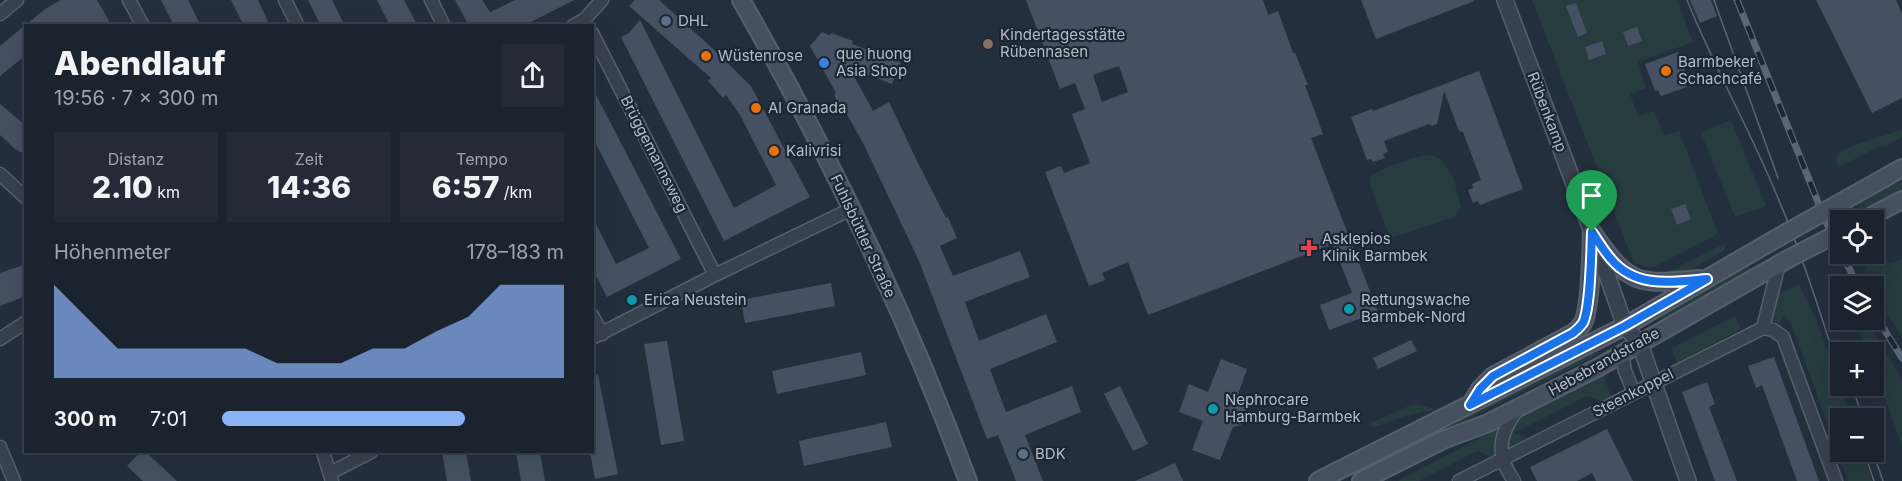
<!DOCTYPE html>
<html lang="de">
<head>
<meta charset="utf-8">
<style>
  :root { --surface:#1b232e; --page:#242b36; --text:#f1f3f6; --muted:#a0a4aa; --line:#39404a; --accent:#8ab4f8 }
  body { margin:0; font-family:Inter,sans-serif; background:var(--page); color:var(--text); height:100vh; display:flex; flex-direction:column; font-size:22px; white-space:nowrap }
  * { box-sizing:border-box; margin:0 }
  p { font-size:20px; color:var(--muted) }
  .icon { flex:none; width:33px; height:33px; fill:none; stroke:currentColor; stroke-width:2; stroke-linecap:round; stroke-linejoin:round }
  .map { position:relative; flex:1; overflow:hidden }
  .panel { position:absolute; left:24px; top:24px; width:570px; height:429px; display:flex; flex-direction:column; background:var(--surface); border-radius:0px; box-shadow:0 6px 24px #0002,0 0 0 2px var(--line) }
  .panel>* { flex:none }
  .tools { position:absolute; left:1830px; top:210px; display:grid; gap:12px }
  .tools a { display:grid; place-items:center; width:54px; height:54px; border-radius:0px; background:var(--surface); box-shadow:0 6px 24px #0002,0 0 0 2px var(--line); font-size:30px }
  .pin { position:absolute; display:grid; place-items:center; width:51px; height:51px; color:#fff; margin:-62px -26px; border-radius:50% 50% 50% 0; rotate:-45deg; box-shadow:0 0 6px #0007 }
  .pin .icon { rotate:45deg }
  .round { display:grid; place-items:center; flex:none; width:63px; height:63px; border-radius:0px; background:var(--page) }
  .overview { display:flex; align-items:center; justify-content:space-between; height:102px; padding:0 30px }
  h1 { font-size:33px; font-weight:800; line-height:45px }
  .metrics { display:grid; grid-template-columns:repeat(3,1fr); gap:9px; height:102px; padding:6px 30px }
  .metrics div { display:grid; align-content:center; border-radius:0px; background:var(--page); text-align:center }
  .metrics b { font-size:30px; font-weight:800 }
  .metrics small { font-size:16px; font-weight:400 }
  .metrics p { font-size:16px }
  .chart { height:168px; padding:12px 30px }
  .chart p { display:flex; justify-content:space-between }
  .chart svg { width:100%; height:108px; margin-top:6px; fill:var(--accent); opacity:.7 }
  ul { padding:0 30px; list-style:none; font-size:20px }
  li { display:grid; grid-template-columns:96px 72px 1fr; align-items:center; height:45px }
  li i { height:15px; border-radius:8px; background:var(--accent) }
  .map>svg:first-child { display:block }
  .green { fill:#263c3f }
  .building { fill:#455162; fill-rule:evenodd }
  .lines { fill:none; stroke-linecap:round; stroke-linejoin:round }
  .minor-casing { stroke:#565f6c; stroke-width:15 }
  .tertiary-casing { stroke:#565f6c; stroke-width:18 }
  .secondary-casing { stroke:#565f6c; stroke-width:20 }
  .minor { stroke:#38414e; stroke-width:12 }
  .tertiary { stroke:#38414e; stroke-width:15 }
  .secondary { stroke:#465061; stroke-width:16 }
  .tram { stroke:#5a6575; stroke-width:1.5 }
  .rail-casing { stroke:#5a6575; stroke-width:7 }
  .rail { stroke:#1d2633; stroke-width:4.5; stroke-dasharray:14; stroke-linecap:butt }
  .secondary-bridge-casing { stroke:#565f6c; stroke-width:20; stroke-linecap:butt }
  .secondary-bridge { stroke:#465061; stroke-width:16 }
  .route-casing { stroke:#fff; stroke-width:12 }
  .route { stroke:#1a73e8; stroke-width:8 }
  .service-dot { fill:#5c6f8a; stroke:#1d2633; stroke-width:2 }
  .education-dot { fill:#8d6e63; stroke:#1d2633; stroke-width:2 }
  .food-dot { fill:#e8710a; stroke:#1d2633; stroke-width:2 }
  .shop-dot { fill:#3f7fe0; stroke:#1d2633; stroke-width:2 }
  .health-dot { fill:#e0444e; stroke:#1d2633; stroke-width:2 }
  .culture-dot { fill:#0f9aa8; stroke:#1d2633; stroke-width:2 }
  .labels { text-anchor:middle; stroke-width:4.5; stroke-linejoin:round; paint-order:stroke }
  .poi-label { font-size:15px; fill:#b4bcc9; stroke:#1d2633; text-anchor:start }
  .street-label { font-size:15px; fill:#b4bcc9; stroke:#1d2633 }
</style>
</head>
<body>
<div class="map">
<svg width="1902" height="481" viewBox="0 0 1902 481">
  <rect width="100%" height="100%" fill="#242f3e"/>
  <path class="green" d="M1532,0H1677L1693,42L1638,62L1646,88L1630,94L1638,116L1654,111L1664,136L1679,131L1718,234L1652,268L1634,263Z
    M1731,120L1766,206L1735,217L1701,133Z
    M1902,130V137L1884,147L1880,146L1838,168C1836,163 1835,158 1838,154C1845,146 1890,134 1902,130Z
    M1432,155L1442,160L1453,177L1461,207L1455,217L1391,238L1389,235L1370,185V178C1378,168 1418,155 1432,155Z
    M1902,180V191L1862,214L1858,205Z
    M1726,243L1724,251L1681,274L1656,278Z
    M1869,258C1879,262 1893,265 1902,259V337L1874,294V286H1869L1862,278Z
    M1749,266L1752,271L1661,321L1658,316Z
    M1799,284L1818,324L1851,418H1840V452H1862L1872,481H1848L1791,323L1784,315L1779,323L1772,321L1778,294Z
    M1735,316L1741,329L1677,363L1672,348Z
    M1855,320H1867L1902,380V446L1874,368V352H1868Z
    M1598,349L1599,354L1379,463L1377,459Z
    M1604,375L1611,397L1602,401L1587,396L1514,433L1527,438L1509,447C1508,434 1512,424 1523,416Z
    M1413,404L1436,409L1405,416L1375,427L1369,424Z
    M1494,430H1499L1496,454L1492,457L1477,451L1419,481H1398Z"/>
  <path class="building" d="M61,0H97L112,26H26V55L0,76V46L45,9Z
    M161,0H188L201,26H174Z
    M231,0H258L270,26H244Z
    M308,0H332L345,26H321Z
    M377,0H404L418,26H390Z
    M455,0H482L490,12L515,0H574L523,26H469Z
    M635,0H659L710,46L751,86L810,197L724,241L621,37L629,33L640,20L734,208L776,185L740,115L726,95L723,98L708,81L711,78L629,6Z
    M1026,0H1263L1268,15L1278,11L1293,53H1295L1308,85H1305L1323,134L1311,138L1378,312L1329,330L1320,305L1352,293L1333,244L1148,315L1128,262L1102,273L1105,280L1089,286L1045,172L1061,166L1064,173L1090,163L1072,114L1085,109L1075,83L1060,89ZM1119,66L1128,92L1102,102L1093,75Z
    M1361,0H1474V1L1376,39Z
    M1690,0H1711L1717,16L1700,23Z
    M1816,0H1896L1902,13V98L1872,113Z
    M1576,3L1587,33L1578,37L1566,6Z
    M1637,27L1642,41L1628,46L1623,32Z
    M822,32L830,35L831,33L853,41L852,44L873,52L874,49L901,63L892,84L849,67L873,111L889,102L917,161L946,218L948,217L957,238L940,246L953,276L1020,251L1030,277L965,302L979,341L1046,314L1057,342L990,369L1006,412L1072,386L1081,412L1025,435L1043,481H1016L998,435L987,439L919,261L864,145L843,107L841,108L834,95L836,93L810,46Z
    M1602,41L1606,54L1589,60L1585,47Z
    M1678,52L1688,78L1685,80L1687,87L1661,96L1658,90L1655,91L1645,64Z
    M1479,71L1523,189L1480,205L1478,201L1473,203L1468,190L1473,188L1472,184L1481,180L1463,132L1459,131L1444,91L1437,124L1432,126L1429,124L1384,141L1388,152L1383,154L1385,158L1373,162L1371,159L1367,160L1351,117L1372,109L1373,111Z
    M592,87L681,259L607,297L592,268V216L616,264L649,248L592,136Z
    M0,104L26,126V155L15,149L0,135Z
    M1685,204L1691,219L1677,225L1671,209Z
    M26,264V296L0,306V273Z
    M831,283L835,306L745,323L741,300Z
    M1411,340L1417,351L1378,369L1373,358Z
    M667,341L684,441L661,445L644,344Z
    M861,352L866,375L777,394L772,371Z
    M1774,357L1798,423L1819,481H1797L1762,385L1756,388L1748,366Z
    M1221,359L1247,369L1236,400L1246,406V411L1241,425L1233,427L1220,460L1192,450L1203,421L1179,412L1189,384L1208,392Z
    M598,375L618,474L595,479L590,452H592V376Z
    M1707,382L1715,404L1709,407L1737,481H1715L1682,392Z
    M1120,386L1148,444L1133,451L1104,394Z
    M886,422L892,447L804,466L799,441Z
    M1607,429L1633,481H1596L1592,473L1577,481H1537L1530,467Z
    M140,452H146L177,481H143L127,466Z
    M442,452H466L471,481H447Z
    M516,452H540L545,481H521Z
    M1175,463L1183,481H1135Z"/>
  <g class="lines">
    <defs>
      <path id="minor" d="M129,0L143,26
        M285,0L298,26
        M431,0L444,26
        M0,14L17,0
        M573,26L585,19L602,0
        M592,33L715,275
        M0,174L26,198
        M592,315L602,334
        M1763,328L1773,330L1783,337L1836,481
        M1763,328L1779,264
        M592,338L715,275L851,209
        M0,339L26,322
        M1622,355L1625,371L1634,393
        M0,447L14,481
        M323,452L332,481
        M330,473L371,452
        M1459,481L1763,328
        M1514,481C1510,474 1504,466 1503,459C1498,441 1507,423 1518,409"/>
      <path id="tertiary" d="M1505,0L1592,232L1625,326L1640,344L1688,481"/>
      <path id="secondary" d="M741,0C829,153 907,316 968,481
        M1854,195L1902,168
        M1864,220L1902,200
        M1592,232C1629,286 1638,285 1700,279
        M1471,404L1480,389L1493,376L1573,333C1577,330 1580,328 1583,323C1591,306 1591,253 1592,232
        M1318,481L1625,326L1779,237
        M1361,481L1443,440L1488,423L1599,367L1788,259"/>
    </defs>
    <use href="#minor" class="minor-casing"/>
    <use href="#tertiary" class="tertiary-casing"/>
    <use href="#secondary" class="secondary-casing"/>
    <use href="#minor" class="minor"/>
    <use href="#tertiary" class="tertiary"/>
    <use href="#secondary" class="secondary"/>
    <path class="tram" d="M1687,0C1713,65 1748,126 1775,191C1801,251 1821,313 1840,376
      M1714,0L1778,178
      M1852,386L1863,418
      M1864,452L1874,481
      M1873,452L1883,481"/>
    <defs>
      <path id="rail" d="M1737,0L1826,222L1840,251
        M1842,254L1858,286
        M1874,313L1902,358"/>
    </defs>
    <use href="#rail" class="rail-casing"/>
    <use href="#rail" class="rail"/>
    <defs>
      <path id="secondary-bridge" d="M1779,237L1854,195
        M1788,259L1840,232"/>
    </defs>
    <use href="#secondary-bridge" class="secondary-bridge-casing"/>
    <use href="#secondary-bridge" class="secondary-bridge"/>
  </g>
  <g class="lines">
    <defs>
      <path id="route" d="M1592,232C1598,241 1604,251 1611,259C1636,289 1673,282 1707,279L1625,326L1470,405L1480,389L1493,376L1573,333C1577,330 1580,327 1583,323C1591,306 1591,253 1592,232Z"/>
    </defs>
    <use href="#route" class="route-casing"/>
    <use href="#route" class="route"/>
  </g>
  <g class="service-dot">
    <circle cx="666" cy="21" r="6"/>
    <circle cx="1023" cy="454" r="6"/>
  </g>
  <circle class="education-dot" cx="988" cy="44" r="6"/>
  <g class="food-dot">
    <circle cx="706" cy="56" r="6"/>
    <circle cx="1666" cy="71" r="6"/>
    <circle cx="756" cy="108" r="6"/>
    <circle cx="774" cy="151" r="6"/>
  </g>
  <circle class="shop-dot" cx="824" cy="63" r="6"/>
  <path class="health-dot" d="M1306 239h6v6h6v6h-6v6h-6v-6h-6v-6h6z"/>
  <g class="culture-dot">
    <circle cx="632" cy="300" r="6"/>
    <circle cx="1349" cy="309" r="6"/>
    <circle cx="1213" cy="409" r="6"/>
  </g>
  <g class="labels">
    <g class="poi-label">
      <text x="678" y="26">DHL</text>
      <text x="1000" y="40">Kindertagesstätte<tspan x="1000" dy="17">Rübennasen</tspan></text>
      <text x="836" y="59">que huong<tspan x="836" dy="17">Asia Shop</tspan></text>
      <text x="718" y="61">Wüstenrose</text>
      <text x="1678" y="67">Barmbeker<tspan x="1678" dy="17">Schachcafé</tspan></text>
      <text x="768" y="113">Al Granada</text>
      <text x="786" y="156">Kalivrisi</text>
      <text x="1322" y="244">Asklepios<tspan x="1322" dy="17">Klinik Barmbek</tspan></text>
      <text x="644" y="305">Erica Neustein</text>
      <text x="1361" y="305">Rettungswache<tspan x="1361" dy="17">Barmbek-Nord</tspan></text>
      <text x="1225" y="405">Nephrocare<tspan x="1225" dy="17">Hamburg-Barmbek</tspan></text>
      <text x="1035" y="459">BDK</text>
    </g>
    <g class="street-label">
      <text transform="translate(1547 112) rotate(69)" y="5">Rübenkamp</text>
      <text transform="translate(654 154) rotate(63)" y="5">Brüggemannsweg</text>
      <text transform="translate(863 236) rotate(65)" y="5">Fuhlsbüttler Straße</text>
      <text transform="translate(1604 362) rotate(-29)" y="5">Hebebrandstraße</text>
      <text transform="translate(1633 393) rotate(-27)" y="5">Steenkoppel</text>
    </g>
  </g>
</svg>
<div class="tools">
<a><svg class="icon" aria-label="locate" viewBox="0 0 24 24"><circle cx="12" cy="12" r="6"/><path d="M12 2v4M12 18v4M2 12h4M18 12h4"/></svg></a>
<a><svg class="icon" aria-label="layers" viewBox="0 0 24 24"><path d="M12 4l9 5-9 5-9-5zM3 14l9 5 9-5"/></svg></a>
<a>+</a>
<a>−</a>
</div>
<div class="pin" style="left:1592px;top:232px;background:#1e9e55"><svg class="icon" aria-label="arrive" viewBox="0 0 24 24"><path d="M6 21V4h12l-3 4 3 4H6"/></svg></div>
<section class="panel">
<div class="overview"><div><h1>Abendlauf</h1><p>19:56 · 7 × 300 m</p></div><a class="round"><svg class="icon" aria-label="share" viewBox="0 0 24 24"><path d="M12 15V3M7 8l5-5 5 5M5 13v7h14v-7"/></svg></a></div>
<div class="metrics">
<div><p>Distanz</p><b>2.10<small> km</small></b></div>
<div><p>Zeit</p><b>14:36</b></div>
<div><p>Tempo</p><b>6:57<small> /km</small></b></div>
</div>
<div class="chart"><p><span>Höhenmeter</span>178–183 m</p>
<svg viewBox="0 0 160 44" preserveAspectRatio="none"><path d="M0 44V6L10 19L20 32L30 32L40 32L50 32L60 32L70 38L80 38L90 38L100 32L110 32L120 25L130 19L140 6L150 6L160 6V44z"/></svg>
</div>
<ul>
<li><b>300 m</b>7:01<i style="width:71%"></i></li>
</ul>
</section>
</div>
</body>
</html>
